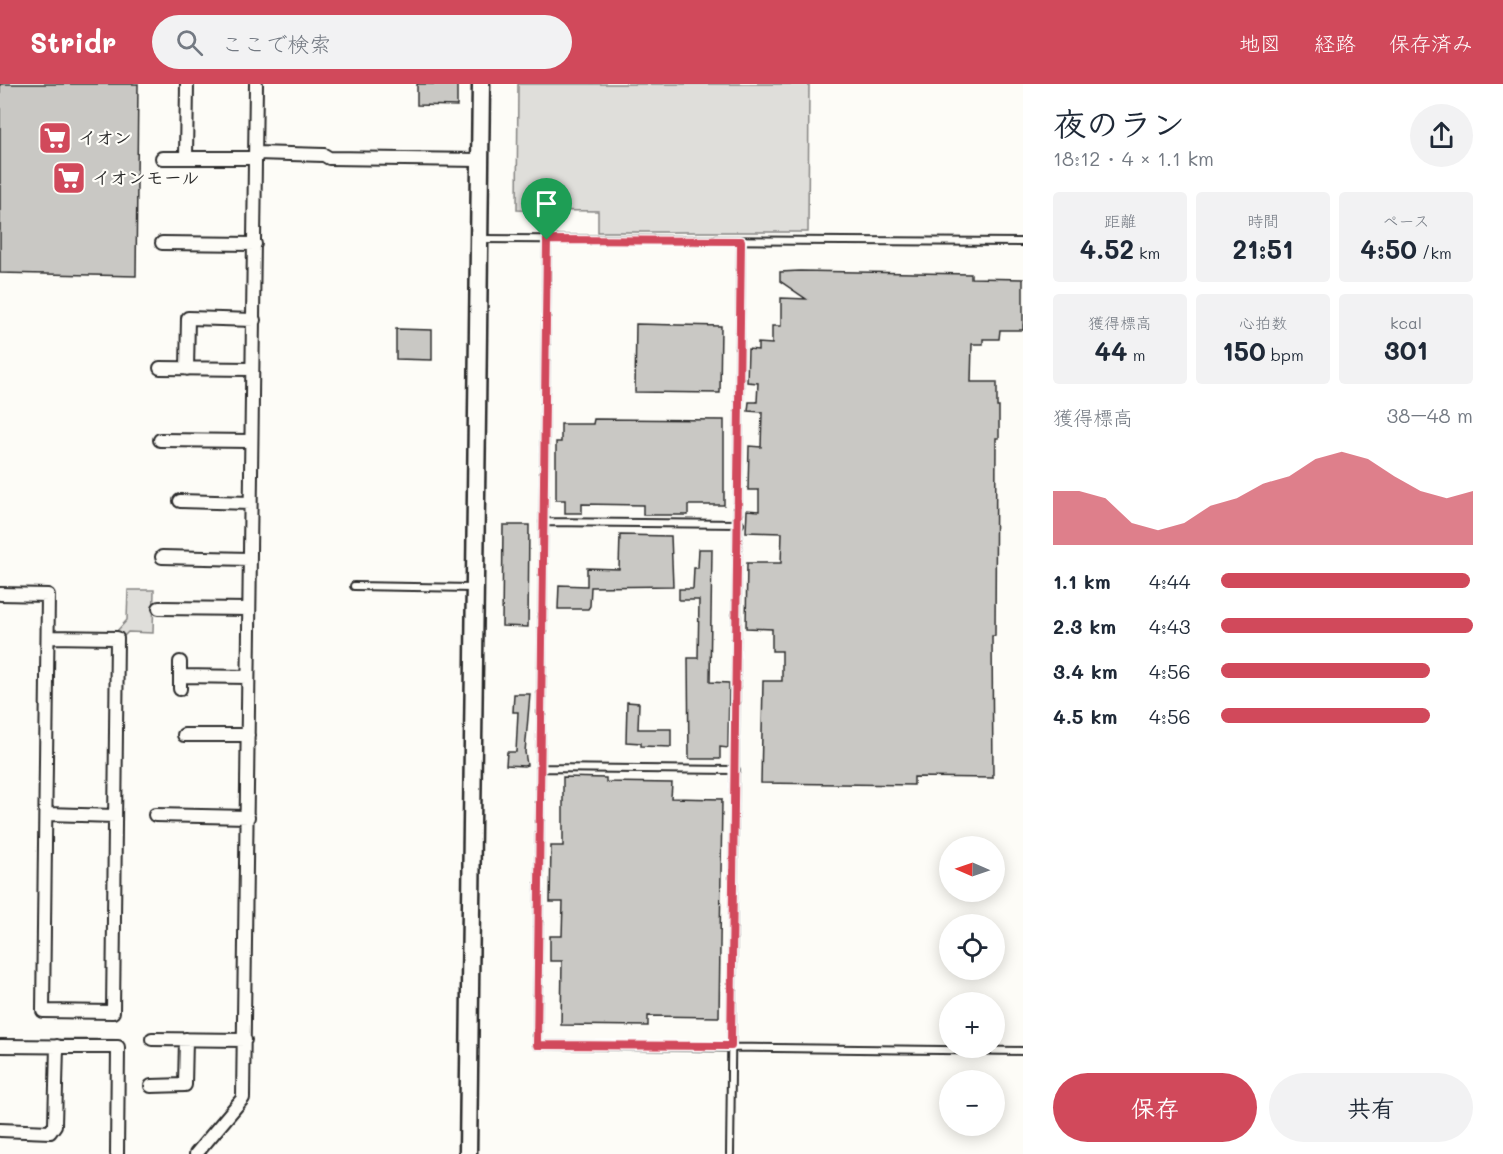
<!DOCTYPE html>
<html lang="ja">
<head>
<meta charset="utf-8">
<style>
  :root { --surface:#fff; --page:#f2f2f3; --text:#1f2937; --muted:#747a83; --accent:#d1495b }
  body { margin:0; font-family:Mali,"Klee One",sans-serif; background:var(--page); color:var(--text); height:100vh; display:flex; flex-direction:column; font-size:22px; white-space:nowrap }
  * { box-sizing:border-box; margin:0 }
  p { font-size:20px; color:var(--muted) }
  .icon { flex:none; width:33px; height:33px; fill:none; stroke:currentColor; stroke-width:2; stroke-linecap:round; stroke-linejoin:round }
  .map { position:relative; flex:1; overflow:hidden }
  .panel { display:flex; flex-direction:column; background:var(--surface); width:480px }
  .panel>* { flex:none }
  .needle { width:39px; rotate:272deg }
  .controls { position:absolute; left:939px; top:752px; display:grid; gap:12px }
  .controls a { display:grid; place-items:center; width:66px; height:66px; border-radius:50%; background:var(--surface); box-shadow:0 3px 15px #0003; font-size:30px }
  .pin { position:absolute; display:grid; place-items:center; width:51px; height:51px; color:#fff; margin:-62px -26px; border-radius:50% 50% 50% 0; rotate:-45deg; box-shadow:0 0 6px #0007 }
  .pin .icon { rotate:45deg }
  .round { display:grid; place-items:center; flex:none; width:63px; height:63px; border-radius:32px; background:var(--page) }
  .summary { display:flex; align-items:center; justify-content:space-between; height:102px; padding:0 30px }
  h1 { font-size:33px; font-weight:700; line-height:45px }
  .figures { display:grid; grid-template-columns:repeat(3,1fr); gap:9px; height:102px; padding:6px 30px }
  .figures div { display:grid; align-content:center; border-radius:6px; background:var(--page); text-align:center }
  .figures b { font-size:26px; font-weight:700 }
  .figures small { font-size:16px; font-weight:400 }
  .figures p { font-size:16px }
  .chart { height:168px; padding:12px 30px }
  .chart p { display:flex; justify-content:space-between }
  .chart svg { width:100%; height:108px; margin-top:6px; fill:var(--accent); opacity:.7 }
  .cta { display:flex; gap:12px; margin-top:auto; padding:12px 30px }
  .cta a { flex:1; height:69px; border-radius:36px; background:var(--accent); color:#fff; font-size:24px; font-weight:700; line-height:69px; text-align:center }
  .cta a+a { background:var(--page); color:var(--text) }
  ul { padding:0 30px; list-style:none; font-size:20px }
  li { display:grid; grid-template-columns:96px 72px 1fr; align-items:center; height:45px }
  li i { height:15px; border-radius:8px; background:var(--accent) }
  header { display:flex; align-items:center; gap:36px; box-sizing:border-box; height:84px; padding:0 30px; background:var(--accent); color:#fff }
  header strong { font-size:28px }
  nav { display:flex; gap:33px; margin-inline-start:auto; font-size:21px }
  .search { width:420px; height:54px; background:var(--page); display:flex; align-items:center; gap:15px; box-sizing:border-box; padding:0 21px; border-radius:33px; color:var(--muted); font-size:22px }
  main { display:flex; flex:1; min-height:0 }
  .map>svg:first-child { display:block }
  .green { fill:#dfdeda; stroke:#858482; stroke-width:1.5 }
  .building { fill:#c9c8c4; stroke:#2b2b2b; stroke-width:1.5 }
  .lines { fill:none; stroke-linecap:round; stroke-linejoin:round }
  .service-casing { stroke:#2b2b2b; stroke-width:10 }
  .minor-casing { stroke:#2b2b2b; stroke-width:16 }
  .tertiary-casing { stroke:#2b2b2b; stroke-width:21 }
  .service { stroke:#fdfcf7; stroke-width:6 }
  .minor { stroke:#fdfcf7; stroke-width:12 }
  .tertiary { stroke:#fdfcf7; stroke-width:16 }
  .route-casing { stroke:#fff; stroke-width:12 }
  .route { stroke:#d1495b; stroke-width:8 }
  .labels { text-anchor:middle; stroke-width:4.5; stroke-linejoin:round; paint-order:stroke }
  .poi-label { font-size:18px; font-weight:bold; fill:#2b2b2b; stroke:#fdfcf7; text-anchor:start }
</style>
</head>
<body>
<header>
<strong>Stridr</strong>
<div class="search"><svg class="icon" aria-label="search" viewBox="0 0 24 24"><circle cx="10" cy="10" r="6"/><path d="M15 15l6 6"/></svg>ここで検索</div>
<nav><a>地図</a><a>経路</a><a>保存済み</a></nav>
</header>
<main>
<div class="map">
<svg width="1023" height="1070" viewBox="0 0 1023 1070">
  <rect width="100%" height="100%" fill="#fdfcf7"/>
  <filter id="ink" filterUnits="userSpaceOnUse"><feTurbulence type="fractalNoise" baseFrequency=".0167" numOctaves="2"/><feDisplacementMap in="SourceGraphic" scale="12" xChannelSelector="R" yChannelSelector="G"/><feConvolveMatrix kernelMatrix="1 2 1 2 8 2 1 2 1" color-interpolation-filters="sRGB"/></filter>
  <g filter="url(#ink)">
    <path class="green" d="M518,0H809L808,148H598V127L517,126Z
      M128,506H154L153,549L128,548L122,554L116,548L127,536Z"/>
    <path class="building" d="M0,0H138L136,192L0,189Z
      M417,0H457V22L417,21Z
      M800,187L971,190V194L1023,195V246H1000L999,255H983V260H972L971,298H997V323H999V354H996L995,552H992L993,694L914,693V701L761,699L763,597H782V567H772V545L746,544L747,479H781L782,449L746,448L747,426L759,427V406H748L749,362L761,363L762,328L748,327L749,318H757L758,299L747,298L748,265L758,266V259L772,260V242H781V214L806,215L780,197V188Z
      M636,240L721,242L720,309L635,308Z
      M396,245L432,246V276L396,275Z
      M594,335L724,336V421H688V431H643V421L582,420V429H565V416H556V358H561V340H593Z
      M503,441H529L528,543L502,542Z
      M620,451L671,452L673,502L591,503L590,522L588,525H558L559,501L587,502V484L619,485Z
      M699,465H712L710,598L729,599L728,664L720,663V675H689L688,574H698L699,516H679V505H693L694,484H698Z
      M514,610H530L525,668L527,681L524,682L506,681L507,668H516L518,628H513Z
      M627,618L639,619L638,645H671V663L641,662V659L626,658Z
      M563,693L606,694V698L672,699L671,714L722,715L719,933L648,932V942L561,941L562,877H550V852H562L563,818H550L551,762H563Z"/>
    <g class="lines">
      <defs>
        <path id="service" d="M481,155L1023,158
          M547,156L537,961L1023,967
          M543,438L740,440
          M354,502L473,504
          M542,684L736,686
          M730,1070L741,157"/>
        <path id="minor" d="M256,69L324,71L329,74L480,76
          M162,74H256
          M186,74L187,0
          M162,159L255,160
          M160,284L251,285
          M187,285L188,234L254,236
          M160,356L251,357
          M180,417L250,419
          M162,473L249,475
          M0,510L48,511L43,927L113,928L117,554L48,553
          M159,524L249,525
          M180,592L248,593
          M180,605V578
          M184,651H248
          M47,730L115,732
          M155,731L248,733
          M152,955L245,956
          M0,962L118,963L117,1070
          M151,1002L185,1001L186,955
          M0,1046L50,1048L55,1041L57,962
          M196,1070L243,1014L256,0"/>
        <path id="tertiary" d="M468,1070L481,0"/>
      </defs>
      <use href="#service" class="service-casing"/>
      <use href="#minor" class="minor-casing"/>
      <use href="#tertiary" class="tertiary-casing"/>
      <use href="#service" class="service"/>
      <use href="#minor" class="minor"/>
      <use href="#tertiary" class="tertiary"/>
    </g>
  </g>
  <g class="lines" filter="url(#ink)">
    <defs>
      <path id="route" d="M547,156L741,157L731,962L537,961Z"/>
    </defs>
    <use href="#route" class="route-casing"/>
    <use href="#route" class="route"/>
  </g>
  <defs>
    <symbol id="supermarket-square" viewBox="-11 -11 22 22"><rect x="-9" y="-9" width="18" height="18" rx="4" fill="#d1495b" stroke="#fdfcf7"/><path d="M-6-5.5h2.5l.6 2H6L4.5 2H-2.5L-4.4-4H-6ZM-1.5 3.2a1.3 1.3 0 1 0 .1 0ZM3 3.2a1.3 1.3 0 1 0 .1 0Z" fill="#fff"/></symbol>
  </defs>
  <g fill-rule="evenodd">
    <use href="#supermarket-square" x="36" y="35" width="38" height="38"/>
    <use href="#supermarket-square" x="50" y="75" width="38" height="38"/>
  </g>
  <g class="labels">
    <g class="poi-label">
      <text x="78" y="60">イオン</text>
      <text x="92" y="100">イオンモール</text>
    </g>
  </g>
</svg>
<div class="controls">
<a><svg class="needle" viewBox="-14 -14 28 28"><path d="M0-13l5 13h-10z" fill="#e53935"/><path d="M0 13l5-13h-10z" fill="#747a83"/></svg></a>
<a><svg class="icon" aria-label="locate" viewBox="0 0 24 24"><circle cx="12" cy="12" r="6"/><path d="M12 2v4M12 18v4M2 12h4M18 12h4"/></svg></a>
<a>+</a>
<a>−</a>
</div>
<div class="pin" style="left:547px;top:156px;background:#1e9e55"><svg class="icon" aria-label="arrive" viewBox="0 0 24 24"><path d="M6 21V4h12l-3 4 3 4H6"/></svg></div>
</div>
<section class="panel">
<div class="summary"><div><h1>夜のラン</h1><p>18:12 · 4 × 1.1 km</p></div><a class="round"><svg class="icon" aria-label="share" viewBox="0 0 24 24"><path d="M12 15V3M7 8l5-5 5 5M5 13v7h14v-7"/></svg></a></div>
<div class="figures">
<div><p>距離</p><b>4.52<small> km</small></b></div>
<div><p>時間</p><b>21:51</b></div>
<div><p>ペース</p><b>4:50<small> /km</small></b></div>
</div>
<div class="figures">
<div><p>獲得標高</p><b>44<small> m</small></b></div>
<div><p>心拍数</p><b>150<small> bpm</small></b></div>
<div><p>kcal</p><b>301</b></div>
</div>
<div class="chart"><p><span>獲得標高</span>38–48 m</p>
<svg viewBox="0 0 160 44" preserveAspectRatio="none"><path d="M0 44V22L10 22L20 25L30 35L40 38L50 35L60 28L70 25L80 19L90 16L100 9L110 6L120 9L130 16L140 22L150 25L160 22V44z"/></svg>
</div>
<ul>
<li><b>1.1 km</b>4:44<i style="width:99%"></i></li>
<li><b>2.3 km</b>4:43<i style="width:100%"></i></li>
<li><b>3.4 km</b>4:56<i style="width:83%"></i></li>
<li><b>4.5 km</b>4:56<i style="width:83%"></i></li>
</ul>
<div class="cta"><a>保存</a><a>共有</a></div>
</section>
</main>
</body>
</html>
